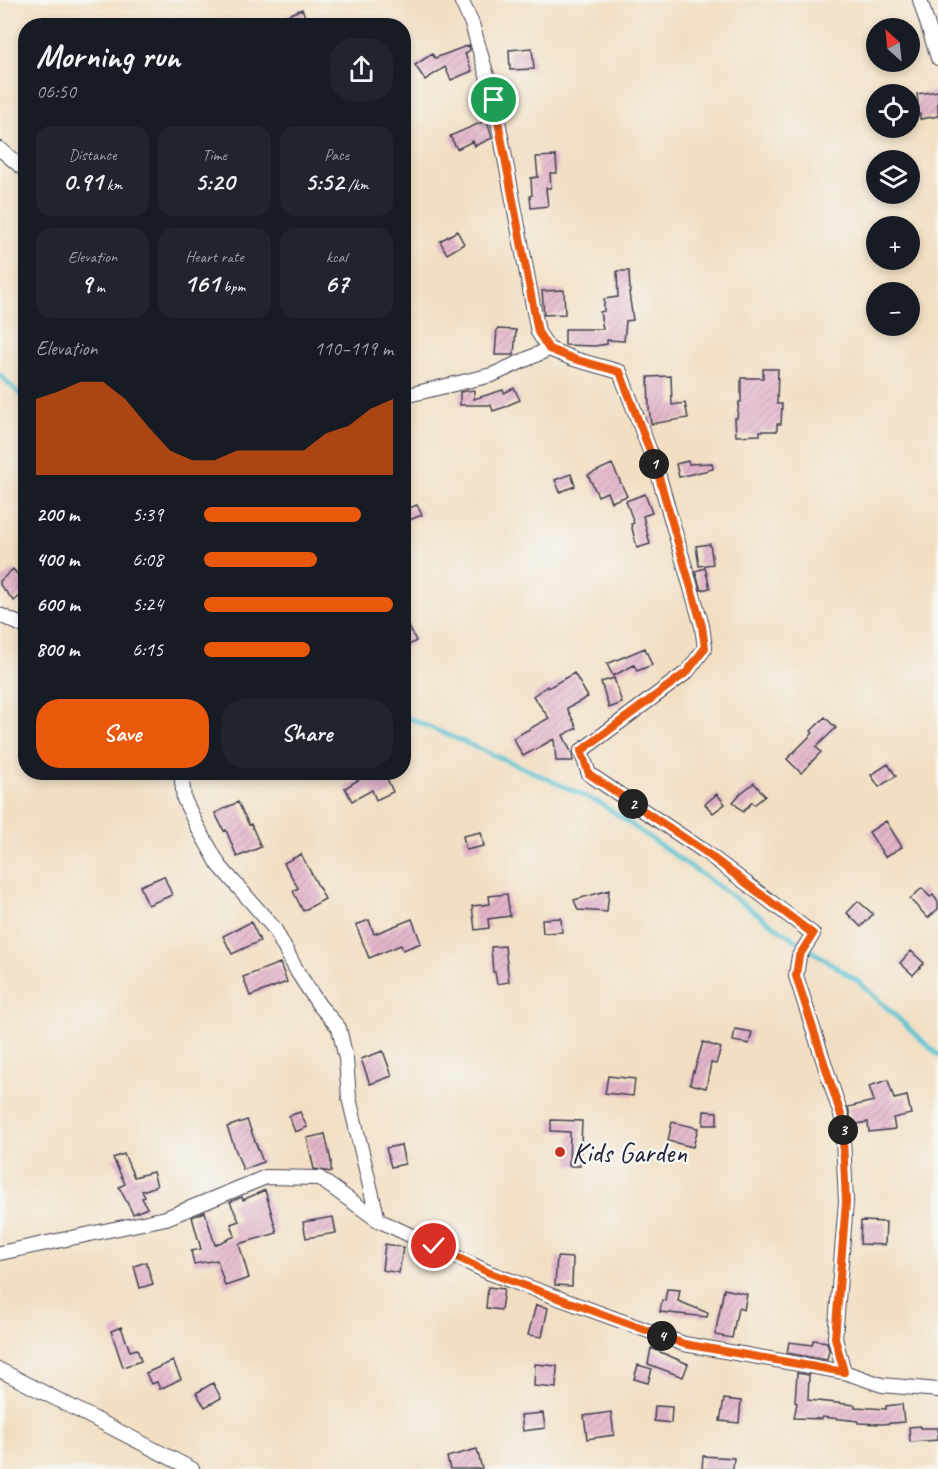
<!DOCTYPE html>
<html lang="en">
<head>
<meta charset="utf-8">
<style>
  :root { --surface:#171b24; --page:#20242c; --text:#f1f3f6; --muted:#9ea1a6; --accent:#ea580c }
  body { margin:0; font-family:Caveat,sans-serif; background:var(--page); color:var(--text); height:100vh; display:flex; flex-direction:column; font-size:22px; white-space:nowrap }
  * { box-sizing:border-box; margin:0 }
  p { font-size:20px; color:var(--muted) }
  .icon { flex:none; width:33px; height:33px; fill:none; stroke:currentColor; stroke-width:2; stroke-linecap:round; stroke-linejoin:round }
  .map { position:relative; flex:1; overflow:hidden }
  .details { position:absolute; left:18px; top:18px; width:393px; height:762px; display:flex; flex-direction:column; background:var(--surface); border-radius:24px; box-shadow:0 3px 9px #0003 }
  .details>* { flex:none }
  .needle { width:39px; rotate:333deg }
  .buttons { position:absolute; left:866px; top:18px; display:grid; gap:12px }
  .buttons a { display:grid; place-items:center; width:54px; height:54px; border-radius:50%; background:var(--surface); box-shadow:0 3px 9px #0003; font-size:30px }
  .pin { position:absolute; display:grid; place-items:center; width:51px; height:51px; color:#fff; margin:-26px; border:3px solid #fff; border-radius:50%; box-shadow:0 2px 6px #0007 }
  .km { position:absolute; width:30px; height:30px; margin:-15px; border-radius:50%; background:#222; color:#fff; font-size:16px; line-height:30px; text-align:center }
  .round { display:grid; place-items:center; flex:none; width:63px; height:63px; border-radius:24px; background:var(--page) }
  .head { display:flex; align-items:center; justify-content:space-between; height:102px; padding:0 18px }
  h1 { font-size:33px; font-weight:800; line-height:45px }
  .figures { display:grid; grid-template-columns:repeat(3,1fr); gap:9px; height:102px; padding:6px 18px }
  .figures div { display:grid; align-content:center; border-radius:15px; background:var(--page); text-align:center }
  .figures b { font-size:26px; font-weight:800 }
  .figures small { font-size:16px; font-weight:400 }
  .figures p { font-size:16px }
  .chart { height:168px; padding:12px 18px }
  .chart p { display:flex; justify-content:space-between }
  .chart svg { width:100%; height:108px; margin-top:6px; fill:var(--accent); opacity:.7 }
  .action { display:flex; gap:12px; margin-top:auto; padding:12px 18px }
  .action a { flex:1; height:69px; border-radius:24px; background:var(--accent); color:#fff; font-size:24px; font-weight:800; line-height:69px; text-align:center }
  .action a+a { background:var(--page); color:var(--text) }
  ul { padding:0 18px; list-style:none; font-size:20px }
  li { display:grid; grid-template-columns:96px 72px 1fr; align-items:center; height:45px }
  li i { height:15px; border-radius:8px; background:var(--accent) }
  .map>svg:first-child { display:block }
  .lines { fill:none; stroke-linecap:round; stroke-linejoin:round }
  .stream { stroke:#57c2d2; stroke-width:4.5 }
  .building { fill:url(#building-hatch) }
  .minor-casing { stroke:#413e4f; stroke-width:16 }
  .minor { stroke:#fff; stroke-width:14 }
  .route-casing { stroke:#fff; stroke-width:12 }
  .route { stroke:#ea580c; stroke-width:8 }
  .poi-dot { fill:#c8321e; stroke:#f6f6f2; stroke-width:2 }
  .labels { text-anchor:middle; stroke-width:5; stroke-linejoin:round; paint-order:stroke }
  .poi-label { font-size:28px; fill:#22223b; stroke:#f6f6f2; text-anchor:start }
</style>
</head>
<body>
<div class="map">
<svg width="938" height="1469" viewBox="0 0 938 1469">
  <defs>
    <pattern id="building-hatch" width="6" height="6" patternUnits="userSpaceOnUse" patternTransform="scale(1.5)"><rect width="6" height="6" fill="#e3b4ca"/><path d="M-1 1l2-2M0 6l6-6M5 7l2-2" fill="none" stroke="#c29aae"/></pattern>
  </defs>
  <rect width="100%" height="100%" fill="#f6f6f2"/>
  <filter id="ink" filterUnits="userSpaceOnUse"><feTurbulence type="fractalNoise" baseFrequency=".0167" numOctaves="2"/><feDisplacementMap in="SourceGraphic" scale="12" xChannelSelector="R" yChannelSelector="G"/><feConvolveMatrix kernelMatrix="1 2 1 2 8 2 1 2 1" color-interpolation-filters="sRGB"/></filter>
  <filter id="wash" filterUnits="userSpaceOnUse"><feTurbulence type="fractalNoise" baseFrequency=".008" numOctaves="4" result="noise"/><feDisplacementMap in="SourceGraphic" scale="24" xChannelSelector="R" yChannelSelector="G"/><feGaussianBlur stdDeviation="1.35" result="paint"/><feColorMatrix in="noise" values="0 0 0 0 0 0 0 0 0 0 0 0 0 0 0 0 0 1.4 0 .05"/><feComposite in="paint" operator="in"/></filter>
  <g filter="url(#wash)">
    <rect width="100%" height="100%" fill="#f2dfc3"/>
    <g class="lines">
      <path class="stream" d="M0,375L26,400
        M404,716L526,769L602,804L776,927L859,982L938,1055"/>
    </g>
    <g id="blocks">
      <path class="building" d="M302,9L309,26H273L286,18V16Z
        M469,45L470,50L465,54L472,71L451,80L445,67L425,80L415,65L432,54L435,58Z
        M532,48L534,69L510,70L509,50Z
        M938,91V116L920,119V114L909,118V105L918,102L917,94Z
        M487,120L492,138L475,146L473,141L457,149L450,136Z
        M556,156L557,173H550L551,188H546L548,206L531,208L530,196L532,195L531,178L538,177L536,157Z
        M457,231L464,244L447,254L440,241Z
        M617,271H629L630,292L629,293L633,320L626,321L624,341L607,340V344L595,346L565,345V329H603L600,312L604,311V299L618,297Z
        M564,290L565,314L544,315L542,291Z
        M497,329L516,330L514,355H495Z
        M763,369H778L777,404H782L781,424H777V431H760V435L736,436L735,418H737L739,402H741V378H763Z
        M671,376L672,405L685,403L688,418L651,424L649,407L648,377Z
        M514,388L520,400L508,405V406L493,411L491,405H460V392L474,390V399L503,390L504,393Z
        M688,461L689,464L712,463L713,469L679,477L676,464Z
        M612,464L627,496L611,502L607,492L598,496L588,475Z
        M571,474L575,486L560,492L555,480Z
        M645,494L652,513L643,516L650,544L637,548L631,524L634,523L626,501Z
        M417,505L422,515L404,522V510Z
        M710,544L713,564L699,566L696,546Z
        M705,568L710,588L701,590L695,571Z
        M13,569L26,584V591L14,601L0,585V581Z
        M404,616L416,641L404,648Z
        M645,648L652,665L637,671L634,665L613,676L607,664Z
        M574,673L588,697L567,708L577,728L563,735L572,754L573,761H556L554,739L523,756L513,738L549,718L533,696L547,686L548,688Z
        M614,678L622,703L609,708L601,682Z
        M825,717L836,728L816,747L821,752L801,773L787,759L813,733L811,731Z
        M888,764L896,776L879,787L871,775Z
        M371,772H384L393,792L376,800L372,790L352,801L345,788Z
        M754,783L765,796L754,805L752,802L743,812L733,802L741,793Z
        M717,794L725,804L713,813L705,804Z
        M238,802L249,825L251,824L261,847L237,857L226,830L224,831L215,813Z
        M886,821L902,847L885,857L869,832Z
        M481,832L484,846L466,850L463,836Z
        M301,854L325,899L303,911L293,891L298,888L284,863Z
        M164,876L172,895L148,905L140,886Z
        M922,888L930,897L933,895L938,902V909L928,918L910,899Z
        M609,890L607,912L578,910L574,900Z
        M507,894L510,916L488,919L489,928L475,930L472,906L490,904L489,896Z
        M858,901L873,914L861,927L847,913Z
        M561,918L562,932L543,933L542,919Z
        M412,919L421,943L403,950L401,945L369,958L356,925L369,920L374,934Z
        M251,922L260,941L232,954L223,936Z
        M505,946L509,982L497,984L495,972H493L491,947Z
        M911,951L924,963L913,975L900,963Z
        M280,963L287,982L250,996L243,977Z
        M735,1029L752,1032L749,1044L733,1041Z
        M703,1042L721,1048L716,1064L711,1063L706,1088L690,1084L693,1071L694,1072Z
        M383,1051L392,1076L370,1084L361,1059Z
        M608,1076L635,1079L633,1096L605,1093Z
        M888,1080L894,1099L907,1096L911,1114L893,1118L895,1129L869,1132L868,1122L852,1125L848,1107L874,1101L869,1086Z
        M704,1111L717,1112V1125H703Z
        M300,1112L307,1127L295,1132L289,1116Z
        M247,1120L263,1162L243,1170L227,1127Z
        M551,1120L582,1121L580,1166H569L570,1132L551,1131Z
        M672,1122L698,1128L693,1147L668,1141Z
        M325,1134L331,1161V1172L314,1169L307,1138Z
        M401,1145L405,1164L391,1167L386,1148Z
        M124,1154L134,1177L153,1172L157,1186L142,1191L145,1197L142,1198L147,1208L133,1214L119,1187L125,1184L113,1158Z
        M265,1190L277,1233L239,1244L249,1278L225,1286L217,1260L194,1264L191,1251L201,1249L192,1217L205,1212L215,1245L235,1236L231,1224L239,1221L230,1202L242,1197L243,1200Z
        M333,1217L336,1233L306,1238L303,1222Z
        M861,1221L886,1222L885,1245L860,1244Z
        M385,1244L403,1247L399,1273L382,1270Z
        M557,1257L573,1258L572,1286L555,1285Z
        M146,1262L153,1284L140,1288L134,1266Z
        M488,1287L504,1289L501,1310L486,1308Z
        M667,1289L680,1290L678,1301L708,1313L707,1317L660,1312L662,1300L665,1301Z
        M724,1289L747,1294L744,1310L738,1308L732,1338L715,1335Z
        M536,1305L548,1308L542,1337L528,1335Z
        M121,1327L130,1351L137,1349L141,1361L123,1367L111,1331Z
        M813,1340L827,1342L829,1350L827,1360L787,1353L789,1342L812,1345Z
        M651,1348L688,1364L683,1377L648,1364Z
        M173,1361L181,1379L160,1389L157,1382L151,1384L146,1373Z
        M535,1364L557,1366L556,1388L534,1386Z
        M638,1365L652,1369L648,1383L634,1379Z
        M797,1373L809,1375L808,1400L855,1405V1407L886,1409V1406L902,1404L904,1422L882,1424L858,1423V1421L822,1417V1419L794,1418L797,1403L795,1402Z
        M213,1383L221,1398L205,1407L196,1393Z
        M724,1399L741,1401L739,1423L720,1421Z
        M655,1406L672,1407L671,1423L654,1421Z
        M611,1412L614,1435L587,1439L584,1416Z
        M543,1413L545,1428L523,1431L521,1415Z
        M920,1426V1428H938V1440L910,1442L909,1427Z
        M477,1449L482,1469H450L447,1457Z
        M703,1456L734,1458L733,1469H702Z"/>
    </g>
  </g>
  <g filter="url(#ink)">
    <use href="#blocks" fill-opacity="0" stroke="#413e4f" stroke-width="1.5"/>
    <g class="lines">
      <defs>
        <path id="minor" d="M461,0L472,24L494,100L538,332L549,349L574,359L620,372L657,470L702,626L705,648L687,672L581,751L589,774L704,851L813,934L799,956L796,976L842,1118L846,1202L835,1338L844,1372L882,1385L938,1390
          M920,0L938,58
          M0,149L26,171
          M404,396L492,375L549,349
          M0,615L26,627
          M181,772L184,799L197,826L219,865L274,928L298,973L319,1005L339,1028L346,1059L349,1098L378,1220
          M0,1253L166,1218L266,1177L319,1178L378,1220L490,1273L684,1344L844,1372
          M0,1370L192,1469"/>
      </defs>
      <use href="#minor" class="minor-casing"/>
      <use href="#minor" class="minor"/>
    </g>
  </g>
  <g class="lines" filter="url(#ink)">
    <defs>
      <path id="route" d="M434,1246L490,1273L684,1344L844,1372L835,1338L846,1202L842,1118L796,976L799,956L813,934L704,851L589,774L581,751L687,672L705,648L702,626L657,470L620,372L574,359L549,349L538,332L494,100"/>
    </defs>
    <use href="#route" class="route-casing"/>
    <use href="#route" class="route"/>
  </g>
  <circle class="poi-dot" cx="560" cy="1152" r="6"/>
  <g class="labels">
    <g class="poi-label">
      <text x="572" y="1162">Kids Garden</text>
    </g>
  </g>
</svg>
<div class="buttons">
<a><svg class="needle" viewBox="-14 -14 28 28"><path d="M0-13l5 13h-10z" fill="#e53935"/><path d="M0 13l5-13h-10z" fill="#9ea1a6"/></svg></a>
<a><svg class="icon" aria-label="locate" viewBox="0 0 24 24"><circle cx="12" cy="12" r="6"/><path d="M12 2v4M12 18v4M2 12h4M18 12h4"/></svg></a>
<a><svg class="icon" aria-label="layers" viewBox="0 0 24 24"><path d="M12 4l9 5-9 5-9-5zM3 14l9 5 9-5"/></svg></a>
<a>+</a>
<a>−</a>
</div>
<div class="pin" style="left:494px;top:100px;background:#1e9e55"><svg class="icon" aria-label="arrive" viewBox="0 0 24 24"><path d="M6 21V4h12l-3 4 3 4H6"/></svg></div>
<div class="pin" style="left:434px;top:1246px;background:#d93025"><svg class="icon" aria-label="check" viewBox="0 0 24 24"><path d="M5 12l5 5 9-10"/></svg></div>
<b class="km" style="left:654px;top:464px">1</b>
<b class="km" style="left:633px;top:804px">2</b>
<b class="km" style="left:843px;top:1130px">3</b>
<b class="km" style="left:662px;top:1336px">4</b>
<section class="details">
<div class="head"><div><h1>Morning run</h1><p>06:50</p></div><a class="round"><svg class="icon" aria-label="share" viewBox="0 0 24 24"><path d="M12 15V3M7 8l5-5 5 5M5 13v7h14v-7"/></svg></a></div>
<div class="figures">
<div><p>Distance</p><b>0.91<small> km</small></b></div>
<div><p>Time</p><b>5:20</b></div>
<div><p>Pace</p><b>5:52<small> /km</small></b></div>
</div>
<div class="figures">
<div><p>Elevation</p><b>9<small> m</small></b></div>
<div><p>Heart rate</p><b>161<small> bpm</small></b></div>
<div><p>kcal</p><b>67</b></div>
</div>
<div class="chart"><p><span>Elevation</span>110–119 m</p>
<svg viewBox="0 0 160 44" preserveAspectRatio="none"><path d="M0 44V13L10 10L20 6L30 6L40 13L50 24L60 34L70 38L80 38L90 34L100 34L110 34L120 34L130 27L140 24L150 17L160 13V44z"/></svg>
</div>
<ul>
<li><b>200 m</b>5:39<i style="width:83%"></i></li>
<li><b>400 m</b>6:08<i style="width:60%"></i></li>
<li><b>600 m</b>5:24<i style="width:100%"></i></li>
<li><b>800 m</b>6:15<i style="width:56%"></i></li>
</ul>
<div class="action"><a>Save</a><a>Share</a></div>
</section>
</div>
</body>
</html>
